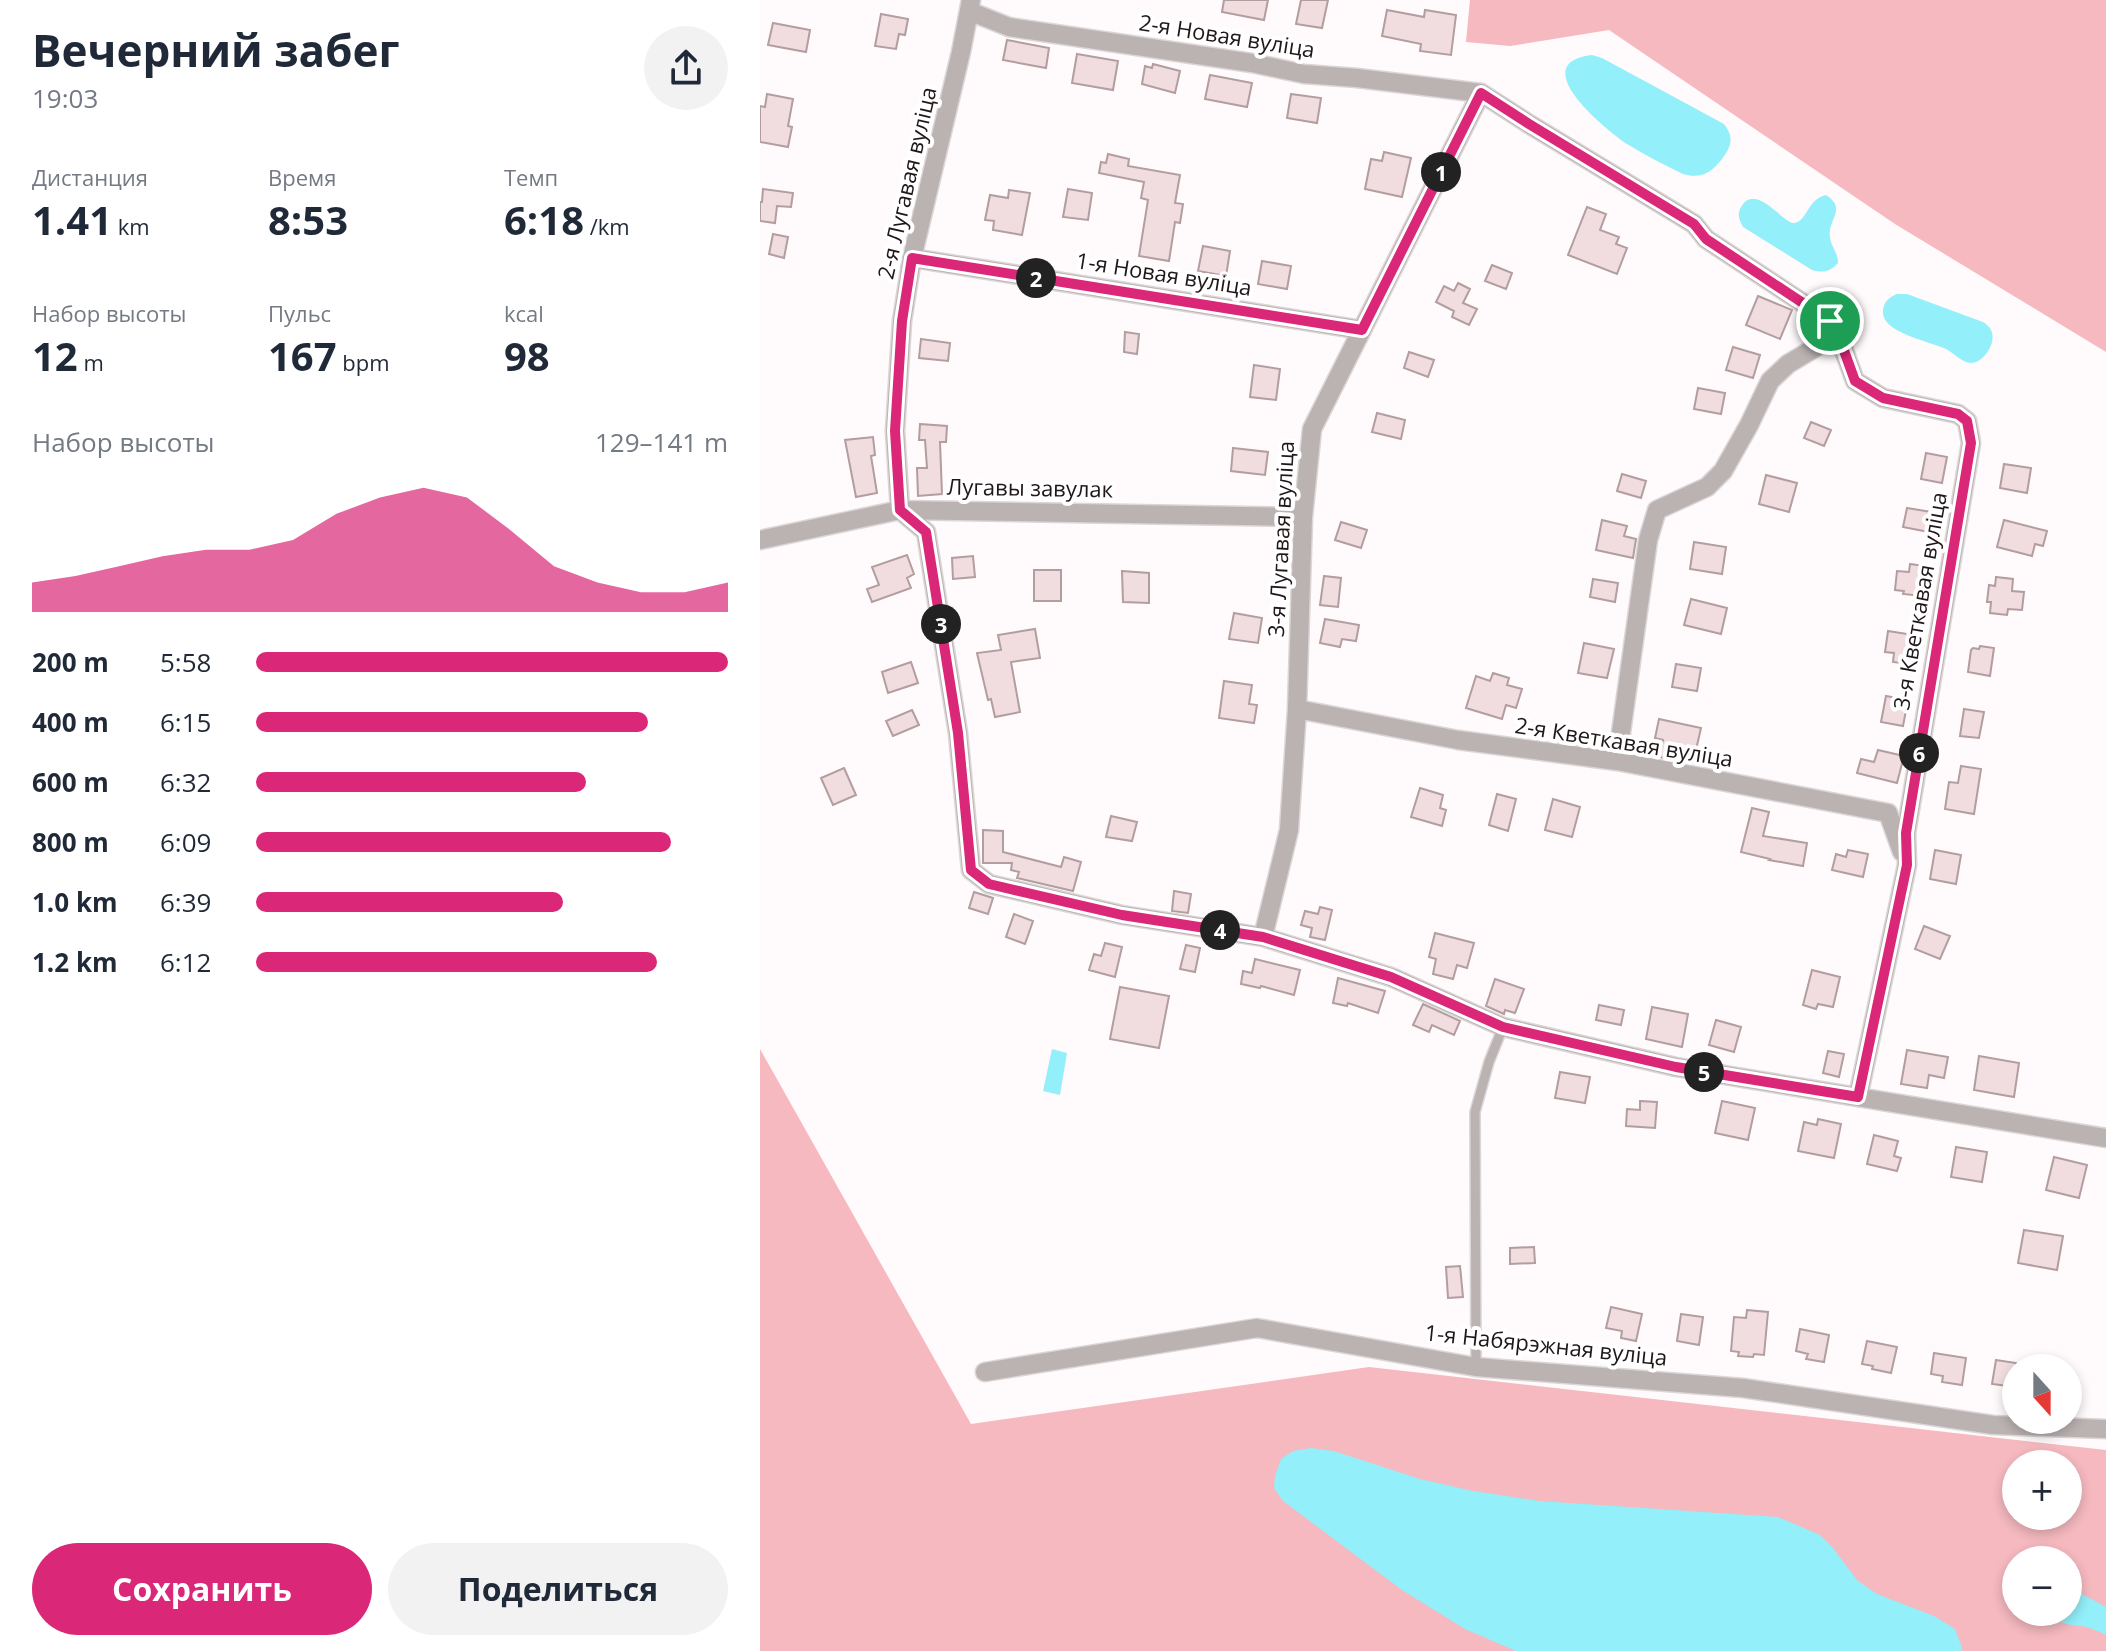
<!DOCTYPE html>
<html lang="ru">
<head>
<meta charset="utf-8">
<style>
  :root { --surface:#fff; --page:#f2f2f3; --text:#1f2937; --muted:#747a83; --accent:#db2777 }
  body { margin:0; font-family:"Open Sans",sans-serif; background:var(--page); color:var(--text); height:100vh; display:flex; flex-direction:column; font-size:30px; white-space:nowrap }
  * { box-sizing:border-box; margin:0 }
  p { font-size:26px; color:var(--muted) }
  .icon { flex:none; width:44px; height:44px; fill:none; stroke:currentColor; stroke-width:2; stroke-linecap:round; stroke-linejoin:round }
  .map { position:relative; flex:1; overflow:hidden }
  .panel { display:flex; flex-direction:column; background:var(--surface); width:760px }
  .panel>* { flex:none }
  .needle { width:52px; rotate:159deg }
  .controls { position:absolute; left:1242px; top:1354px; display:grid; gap:16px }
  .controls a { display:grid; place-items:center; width:80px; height:80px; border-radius:50%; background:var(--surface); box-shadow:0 4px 12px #0003; font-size:40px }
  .pin { position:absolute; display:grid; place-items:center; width:68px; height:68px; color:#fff; margin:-34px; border:4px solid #fff; border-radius:50%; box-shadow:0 2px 8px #0007 }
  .km { position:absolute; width:40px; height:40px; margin:-20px; border-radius:50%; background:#222; color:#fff; font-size:22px; line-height:40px; text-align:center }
  .round { display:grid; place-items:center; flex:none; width:84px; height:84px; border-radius:42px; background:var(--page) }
  .head { display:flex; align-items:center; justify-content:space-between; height:136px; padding:0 32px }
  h1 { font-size:44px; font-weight:700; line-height:60px }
  .figures { display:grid; grid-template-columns:repeat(3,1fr); gap:12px; height:136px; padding:8px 32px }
  .figures div { display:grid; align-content:center }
  .figures b { font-size:40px; font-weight:700 }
  .figures small { font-size:22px; font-weight:400 }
  .figures p { font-size:22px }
  .chart { height:224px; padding:16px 32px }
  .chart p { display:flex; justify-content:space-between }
  .chart svg { width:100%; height:144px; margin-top:8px; fill:var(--accent); opacity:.7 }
  .action { display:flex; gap:16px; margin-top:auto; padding:16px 32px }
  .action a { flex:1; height:92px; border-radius:48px; background:var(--accent); color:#fff; font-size:32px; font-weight:700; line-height:92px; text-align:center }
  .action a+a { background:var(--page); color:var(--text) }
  ul { padding:0 32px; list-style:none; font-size:26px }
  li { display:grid; grid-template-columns:128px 96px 1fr; align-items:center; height:60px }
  li i { height:20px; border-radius:10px; background:var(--accent) }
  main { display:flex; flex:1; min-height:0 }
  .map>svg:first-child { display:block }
  .green { fill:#f5b9bf; fill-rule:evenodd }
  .water { fill:#93effa }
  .building { fill:#f1dddf; stroke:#b29d9f; stroke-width:2 }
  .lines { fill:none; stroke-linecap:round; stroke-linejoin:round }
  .lane-casing { stroke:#dbd6d7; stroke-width:12 }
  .street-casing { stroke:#dbd6d7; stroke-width:21 }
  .lane { stroke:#bbb2b2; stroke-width:9 }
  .street { stroke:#bbb2b2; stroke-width:18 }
  .route-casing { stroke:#fff; stroke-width:16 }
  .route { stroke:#db2777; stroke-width:10 }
  .labels { text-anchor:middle; stroke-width:8; stroke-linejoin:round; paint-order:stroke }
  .street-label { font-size:22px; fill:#1f1718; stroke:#fff }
</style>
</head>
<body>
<main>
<section class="panel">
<div class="head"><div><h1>Вечерний забег</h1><p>19:03</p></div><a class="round"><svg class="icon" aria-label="share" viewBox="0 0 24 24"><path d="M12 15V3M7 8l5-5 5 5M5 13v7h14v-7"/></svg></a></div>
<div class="figures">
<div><p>Дистанция</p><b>1.41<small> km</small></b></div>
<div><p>Время</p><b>8:53</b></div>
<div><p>Темп</p><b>6:18<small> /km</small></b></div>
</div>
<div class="figures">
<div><p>Набор высоты</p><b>12<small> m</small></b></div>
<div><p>Пульс</p><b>167<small> bpm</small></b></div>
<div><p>kcal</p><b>98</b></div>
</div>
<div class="chart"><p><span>Набор высоты</span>129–141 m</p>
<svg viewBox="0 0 160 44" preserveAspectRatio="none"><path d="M0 44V35L10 33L20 30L30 27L40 25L50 25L60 22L70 14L80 9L90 6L100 9L110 19L120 30L130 35L140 38L150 38L160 35V44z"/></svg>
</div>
<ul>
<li><b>200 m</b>5:58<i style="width:100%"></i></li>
<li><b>400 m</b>6:15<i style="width:83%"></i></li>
<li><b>600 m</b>6:32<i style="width:70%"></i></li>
<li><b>800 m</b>6:09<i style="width:88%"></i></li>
<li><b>1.0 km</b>6:39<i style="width:65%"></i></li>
<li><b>1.2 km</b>6:12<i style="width:85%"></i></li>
</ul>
<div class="action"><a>Сохранить</a><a>Поделиться</a></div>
</section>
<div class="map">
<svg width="1346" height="1651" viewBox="0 0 1346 1651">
  <rect width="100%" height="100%" fill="#fffafb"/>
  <path class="green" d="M710,0H1346V352L1135,224L849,30L750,46L706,42Z
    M0,1049L211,1424L609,1367L1346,1450V1651H0ZM1256,1464H1308V1516H1256ZM1256,1560H1308V1612H1256Z"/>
  <path class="water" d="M832,55L842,58L964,124C974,137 972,146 962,159C951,173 941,179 923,174C904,165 885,155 867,144C845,129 764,63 832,55Z
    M1066,195C1088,209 1067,220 1070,237C1071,247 1078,252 1078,263C1070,272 1063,273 1052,270L983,227C980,221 977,216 980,209C994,180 1022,222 1033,223C1047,223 1047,199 1066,195Z
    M1137,294H1147L1223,322C1231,327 1234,333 1232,342C1230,351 1221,363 1211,363C1202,363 1193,352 1184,348C1168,341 1122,332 1123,312C1123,302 1129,297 1137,294Z
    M292,1049L307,1053L300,1095L283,1091Z
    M551,1448L574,1451L660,1479L713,1491L780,1501L1018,1517L1060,1535L1073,1548L1097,1580L1117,1594L1174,1616L1195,1629L1202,1648L1201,1651H756L705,1629L642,1590L523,1501L514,1488L515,1476L521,1459L533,1451Z
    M1311,1591L1320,1593L1346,1607V1635C1340,1632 1333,1629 1327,1627C1312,1624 1299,1627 1292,1612H1308V1592Z"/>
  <path class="building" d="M464,0H508L504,20L462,12Z
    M541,0H568L562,28L536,24Z
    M627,10L664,17L665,10L696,15L691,55L660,51L661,44L622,36Z
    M121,14L148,19L145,35L139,34L136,49L115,46Z
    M13,23L50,30L46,52L8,45Z
    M247,40L289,48L286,68L243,60Z
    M317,54L358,61L353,90L312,83Z
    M393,64L420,71L415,93L382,84L385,66L392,68Z
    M450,75L492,83L487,107L445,99Z
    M7,94L33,99L28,126L32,127L28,147L0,142V106L5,107Z
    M531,94L561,98L557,123L527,118Z
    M624,152L651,158L642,197L605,189L611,159L622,161Z
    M348,154L369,159L368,166L420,175L415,203L423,204L420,223L415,222L409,261L379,256L388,200L381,198L384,182L339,173L341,162L346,163Z
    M3,189L33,193L31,207L17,206L15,223L0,221V202H2Z
    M308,189L332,193L328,220L303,217Z
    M249,190L270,193L262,235L233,230L234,221L225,220L230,195L248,198Z
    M827,207L846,214L840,230L859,237L856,244L867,248L857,274L808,255Z
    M13,234L28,237L24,258L9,254Z
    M443,246L470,251L466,276L438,271Z
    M502,261L531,266L527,289L498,284Z
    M732,265L752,273L746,289L725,281Z
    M698,283L710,289L703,303L717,309L709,325L692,317L694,311L676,302L684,286L694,291Z
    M998,296L1032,310L1020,339L986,325Z
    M365,332L379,334L377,354L364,352Z
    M161,339L190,343L188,361L159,358Z
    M973,347L1000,355L993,378L966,370Z
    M649,352L674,360L668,377L644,368Z
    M494,365L520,369L516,400L490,397Z
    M938,388L965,393L961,414L934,409Z
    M617,413L645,420L641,439L612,432Z
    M1051,422L1071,430L1064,446L1044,438Z
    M160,424L187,426L186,442H180L182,494L158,496L157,468H167L165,440H159Z
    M113,437L115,455L111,456L117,493L96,497L85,440Z
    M473,448L508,452L505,475L471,471Z
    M1166,453L1187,457L1182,483L1161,479Z
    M1244,464L1271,468L1267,493L1240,488Z
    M862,474L886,481L881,498L857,491Z
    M1006,475L1037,483L1029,512L999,504Z
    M1147,508L1178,513L1174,533L1143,527Z
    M842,520L867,526L864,536L876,539L873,558L836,550Z
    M1244,520L1287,531L1283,546L1275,544L1272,556L1237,547Z
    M581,522L607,530L601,548L575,540Z
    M934,542L966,547L962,574L930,569Z
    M147,555L154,574L147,578L151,588L112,602L107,589L119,585L112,567Z
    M213,556L215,577L193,579L192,558Z
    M1150,564L1165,566L1162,596L1143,594L1144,591L1135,590L1137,571L1149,572Z
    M274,570H301V601H274Z
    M362,571L389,573V603L363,602Z
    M564,576L581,578L578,607L560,605Z
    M1236,577L1253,579L1252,591L1264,592L1262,610L1248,609L1247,615L1230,613L1231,602H1227L1229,585L1235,586Z
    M833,579L858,583L855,602L830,597Z
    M931,599L967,608L961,634L924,625Z
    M474,613L502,618L498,643L469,639Z
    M565,619L599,625L596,641L582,639L580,647L560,643Z
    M275,629L280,658L251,662L260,712L235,717L231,699L228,700L217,653L241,650L238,635Z
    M1128,631L1160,636L1156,665L1133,662L1134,653L1125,652Z
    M824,643L854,649L847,678L818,673Z
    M1220,646L1234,648L1230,676L1208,672L1211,650L1213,648L1219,649Z
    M151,662L158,683L128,693L122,672Z
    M916,664L941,668L937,691L912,687Z
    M733,673L749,678L747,685L762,689L756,708L746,705L742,719L706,708L716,676L730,681Z
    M464,681L492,685L489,704L497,705L494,723L459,718Z
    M1126,696L1148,700L1143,726L1121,722Z
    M1204,709L1224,712L1219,738L1200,736Z
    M152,710L159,725L133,736L126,721Z
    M899,719L941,728L933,763L899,757L903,740L895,738Z
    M1118,750L1144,756L1137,783L1097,773L1101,759L1114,762Z
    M1201,766L1221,769L1214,814L1185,809L1189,782L1198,783Z
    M84,768L96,795L73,805L61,778Z
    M660,788L683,795L680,808L686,810L682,826L651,817Z
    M737,794L756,799L748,831L729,825Z
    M793,799L820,807L812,837L785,830Z
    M992,808L1009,812L1003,836L1047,843L1043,866L1009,860L1010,859L981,852Z
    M351,816L377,822L372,841L346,837Z
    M223,830L243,831V852L301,867L304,857L321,862L313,891L257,878L259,872L251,870L252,863H223Z
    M1088,850L1108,854L1103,877L1072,870L1076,854L1086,857Z
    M1175,850L1201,855L1196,884L1170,879Z
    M414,891L431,894L428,913L412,911Z
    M214,892L233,898L228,914L209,908Z
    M560,907L572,910L565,940L550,937L552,928L541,925L545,911L558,914Z
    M254,914L273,921L265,944L246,937Z
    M1164,926L1190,936L1180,959L1155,949Z
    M675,933L714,943L707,968L697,965L693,979L673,974L676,959L669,957Z
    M345,943L362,947L355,977L329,970L334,954L341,956Z
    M426,945L440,948L435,972L420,969Z
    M495,959L540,970L534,995L501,986L500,988L481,984L483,971L492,973Z
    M1052,970L1080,977L1073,1007L1058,1004L1056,1009L1043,1005Z
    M578,978L625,991L618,1013L588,1003L587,1006L573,1003Z
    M735,979L764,989L755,1013L745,1010L744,1014L726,1006Z
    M360,987L409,996L399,1048L350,1039Z
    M663,1004L700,1021L694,1035L672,1025L669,1032L653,1025Z
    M839,1005L864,1010L861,1025L836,1020Z
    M892,1007L928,1014L922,1047L886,1039Z
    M956,1020L981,1027L974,1052L949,1045Z
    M1147,1050L1188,1057L1184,1078L1169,1075L1167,1088L1141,1084Z
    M1068,1051L1084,1054L1079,1077L1063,1073Z
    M1219,1056L1259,1063L1254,1097L1214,1090Z
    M800,1072L830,1077L825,1103L795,1098Z
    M880,1101L897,1102L895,1128L866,1126L867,1109L880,1110Z
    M962,1101L995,1108L988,1140L955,1133Z
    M1058,1119L1081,1124L1074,1158L1038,1151L1044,1122L1057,1125Z
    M1114,1135L1138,1141L1134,1156L1141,1158L1137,1171L1107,1164Z
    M1196,1147L1227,1152L1222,1182L1191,1177Z
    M1294,1157L1327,1165L1319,1198L1286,1190Z
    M1264,1230L1303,1236L1297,1270L1258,1263Z
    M774,1247L775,1263L750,1264V1248Z
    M700,1266L703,1297L688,1298L686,1267Z
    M851,1307L882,1314L876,1341L861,1338L862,1331L846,1328Z
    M987,1310L1008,1312L1004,1355L994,1354L993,1357L978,1356L979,1352L971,1351L974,1317L986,1318Z
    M921,1314L943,1317L939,1345L917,1341Z
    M1040,1329L1069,1335L1064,1362L1046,1359L1048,1354L1036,1351Z
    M1107,1341L1137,1347L1131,1373L1112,1369L1113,1366L1102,1364Z
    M1174,1353L1206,1358L1202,1385L1182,1382L1183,1376L1171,1374Z
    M1236,1360L1256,1363V1387L1232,1384Z"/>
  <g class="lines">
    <defs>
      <path id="lane" d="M716,1367L715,1112L729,1062L743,1027"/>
      <path id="street" d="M211,0L201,52L152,258L142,321L135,431L140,510L166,532L198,733L211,870L229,884L362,915L503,937L631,977L743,1027L916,1067L1346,1138
        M209,11L249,27L492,63L544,74L597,78L721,93
        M152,258L602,330
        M0,540L140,510L543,517
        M537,709L698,740L857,761L1128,813L1142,852
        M857,761L888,540L897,510L947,487L963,471L989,425L1010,381L1028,364L1078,334
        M503,937L529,830L537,709L543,517L552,429L721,93L769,124L934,224L946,239L1070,321L1078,334L1095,381L1123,398L1198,414L1207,421L1211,443L1146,833L1147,865L1098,1097
        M225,1372L497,1328L716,1367L983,1388L1233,1425L1346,1429"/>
    </defs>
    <use href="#lane" class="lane-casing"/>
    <use href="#street" class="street-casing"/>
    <use href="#lane" class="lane"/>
    <use href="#street" class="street"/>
  </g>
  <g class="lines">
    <defs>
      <path id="route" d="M721,93L769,124L934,224L946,239L1070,321L1078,334L1095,381L1123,398L1198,414L1207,421L1211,443L1146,833L1147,865L1098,1097L916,1067L743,1027L631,977L503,937L362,915L229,884L211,870L198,733L166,532L140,510L135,431L142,321L152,258L602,330Z"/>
    </defs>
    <use href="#route" class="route-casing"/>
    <use href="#route" class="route"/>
  </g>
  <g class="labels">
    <g class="street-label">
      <text transform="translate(467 36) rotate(9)" y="8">2-я Новая вуліца</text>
      <text transform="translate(147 183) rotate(-77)" y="8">2-я Лугавая вуліца</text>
      <text transform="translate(404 274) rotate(9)" y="8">1-я Новая вуліца</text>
      <text transform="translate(270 488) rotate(1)" y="8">Лугавы завулак</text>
      <text transform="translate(521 539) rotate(-87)" y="8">3-я Лугавая вуліца</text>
      <text transform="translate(1160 601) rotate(-80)" y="8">3-я Кветкавая вуліца</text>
      <text transform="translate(864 742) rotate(9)" y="8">2-я Кветкавая вуліца</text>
      <text transform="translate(786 1345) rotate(6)" y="8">1-я Набярэжная вуліца</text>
    </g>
  </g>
</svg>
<div class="controls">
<a><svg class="needle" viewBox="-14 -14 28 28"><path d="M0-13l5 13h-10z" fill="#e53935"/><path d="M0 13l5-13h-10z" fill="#747a83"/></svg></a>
<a>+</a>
<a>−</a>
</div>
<div class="pin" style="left:1070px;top:321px;background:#1e9e55"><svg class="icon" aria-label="arrive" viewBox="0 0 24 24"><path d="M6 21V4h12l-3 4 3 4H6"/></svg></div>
<b class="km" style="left:681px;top:172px">1</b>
<b class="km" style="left:276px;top:278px">2</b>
<b class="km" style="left:181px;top:624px">3</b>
<b class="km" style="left:460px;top:930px">4</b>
<b class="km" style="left:944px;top:1072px">5</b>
<b class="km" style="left:1159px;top:753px">6</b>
</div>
</main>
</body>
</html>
